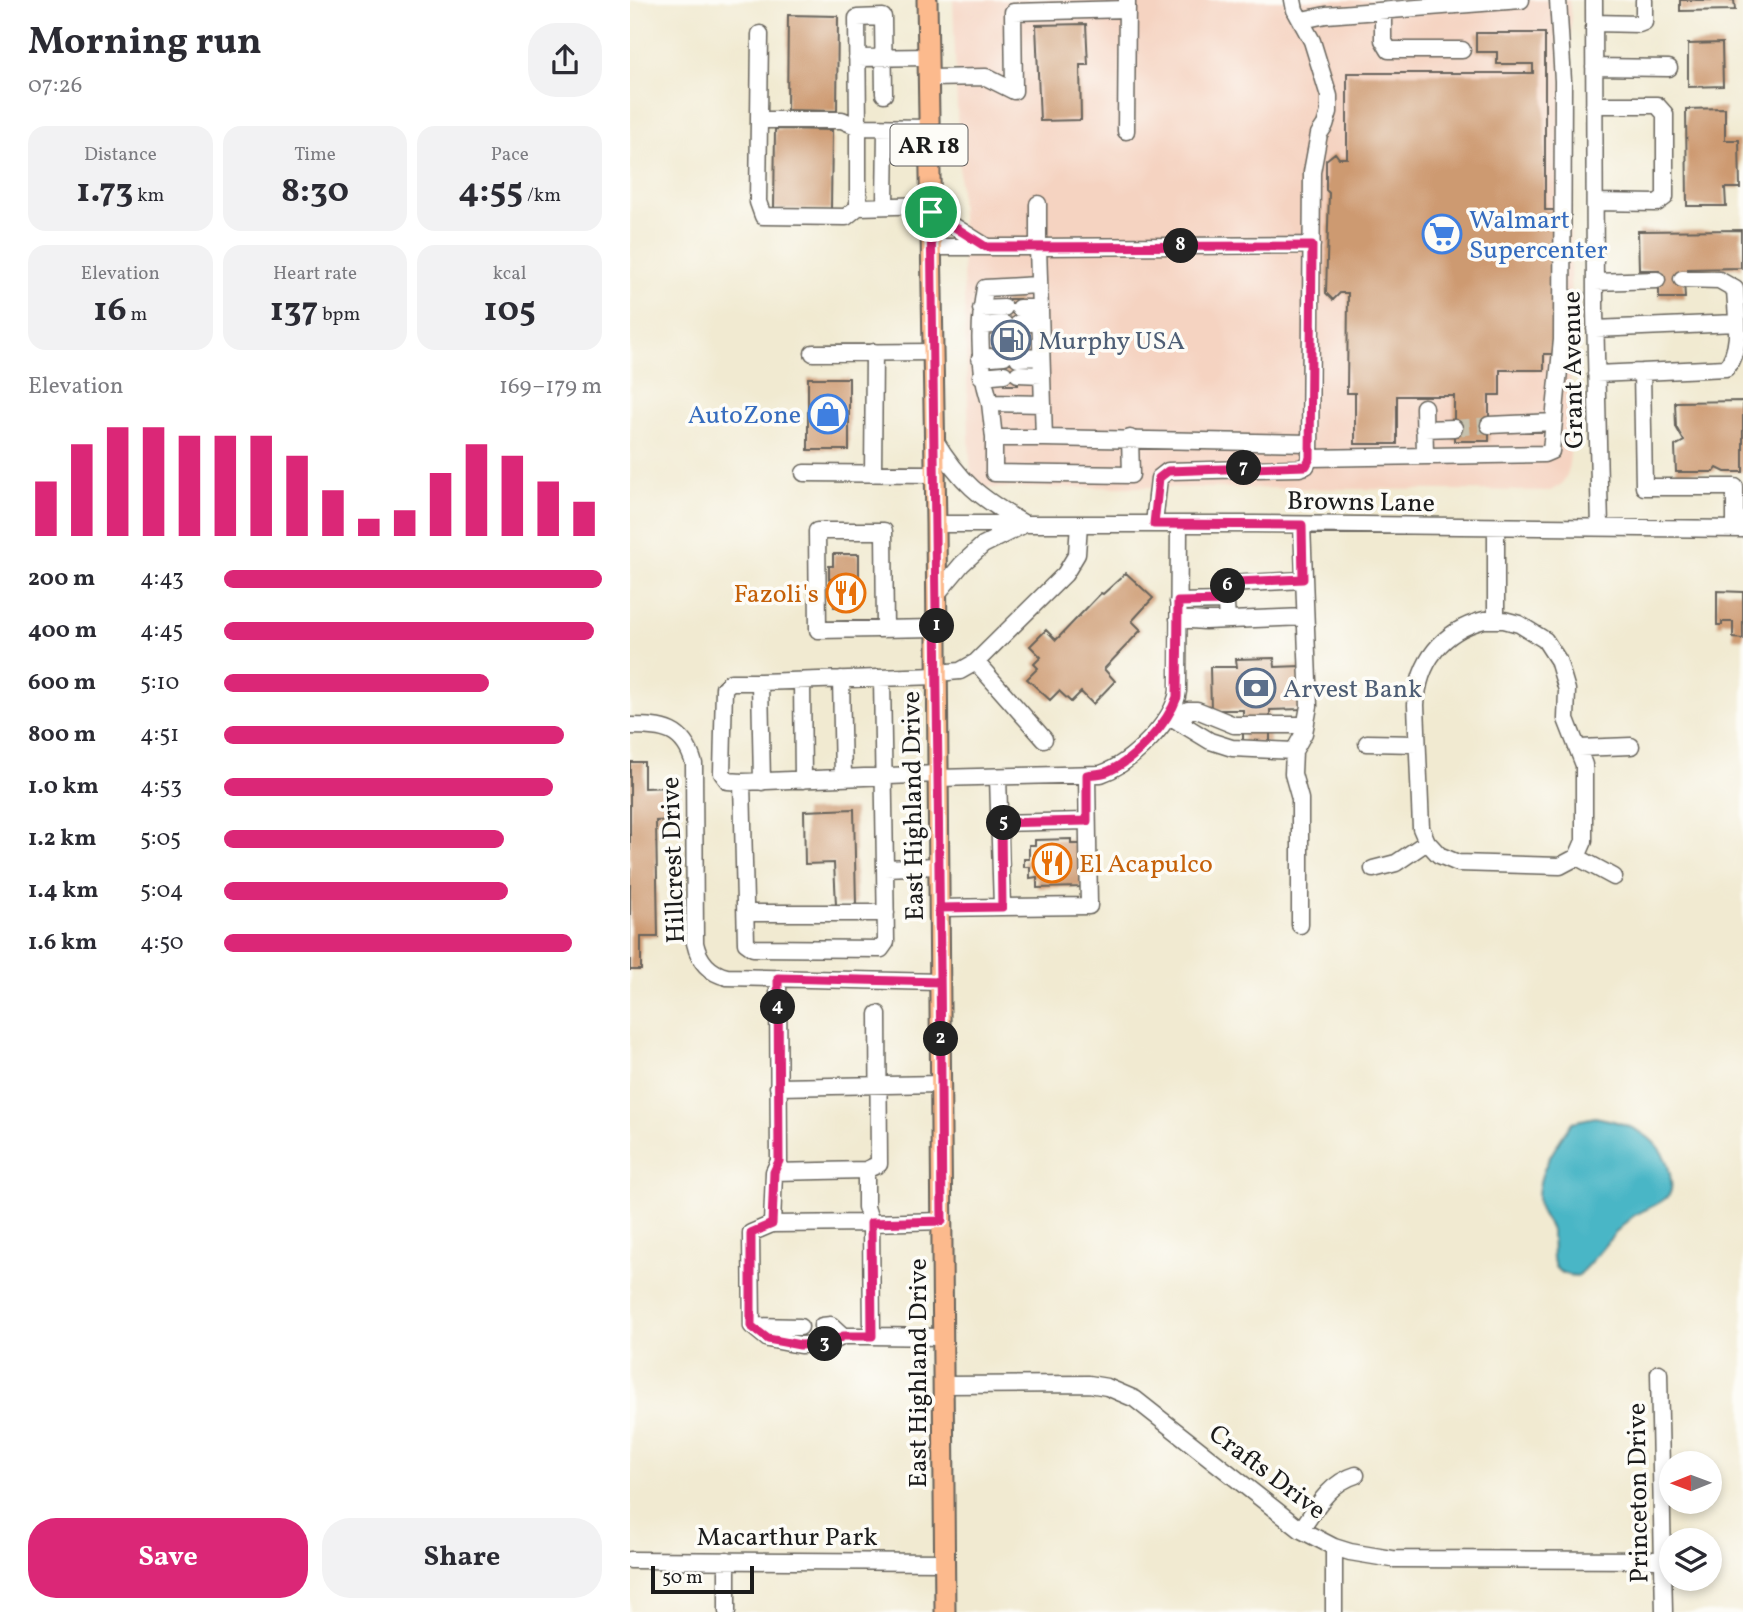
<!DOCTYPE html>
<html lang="en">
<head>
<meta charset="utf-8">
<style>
  :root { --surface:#fff; --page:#f2f2f3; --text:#2b2b33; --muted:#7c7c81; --accent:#db2777 }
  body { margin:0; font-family:Vollkorn,serif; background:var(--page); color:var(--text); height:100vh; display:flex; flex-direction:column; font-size:26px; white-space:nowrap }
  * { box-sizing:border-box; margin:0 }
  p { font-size:23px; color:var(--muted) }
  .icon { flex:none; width:38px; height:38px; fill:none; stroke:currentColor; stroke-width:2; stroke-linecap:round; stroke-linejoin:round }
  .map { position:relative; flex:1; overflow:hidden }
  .panel { display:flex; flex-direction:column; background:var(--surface); width:630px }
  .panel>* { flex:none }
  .needle { width:46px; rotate:269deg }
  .controls { position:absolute; left:1029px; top:1451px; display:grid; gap:14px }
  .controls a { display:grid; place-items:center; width:63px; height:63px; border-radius:50%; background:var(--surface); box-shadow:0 4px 10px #0003; font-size:35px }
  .scale { position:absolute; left:21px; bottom:18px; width:103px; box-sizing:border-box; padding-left:7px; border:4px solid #1c1c1c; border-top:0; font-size:19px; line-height:24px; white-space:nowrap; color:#1c1c1c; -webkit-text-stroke:5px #fdfcf7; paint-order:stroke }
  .pin { position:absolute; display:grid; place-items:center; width:60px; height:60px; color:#fff; margin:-30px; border:4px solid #fff; border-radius:50%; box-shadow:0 2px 7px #0007 }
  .km { position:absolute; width:35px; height:35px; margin:-18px; border-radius:50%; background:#222; color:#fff; font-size:19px; line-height:35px; text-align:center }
  .round { display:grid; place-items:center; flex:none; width:74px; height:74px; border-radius:28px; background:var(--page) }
  .head { display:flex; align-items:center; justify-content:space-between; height:119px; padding:0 28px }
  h1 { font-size:38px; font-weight:700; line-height:52px }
  .metrics { display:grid; grid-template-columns:repeat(3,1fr); gap:10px; height:119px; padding:7px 28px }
  .metrics div { display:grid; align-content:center; border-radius:18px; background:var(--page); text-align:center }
  .metrics b { font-size:35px; font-weight:700 }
  .metrics small { font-size:19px; font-weight:400 }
  .metrics p { font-size:19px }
  .chart { height:196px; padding:14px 28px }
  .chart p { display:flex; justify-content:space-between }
  .chart svg { width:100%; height:126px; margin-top:7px; stroke:var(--accent); stroke-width:6 }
  .button { display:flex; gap:14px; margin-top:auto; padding:14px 28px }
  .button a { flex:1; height:80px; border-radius:28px; background:var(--accent); color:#fff; font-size:28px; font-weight:700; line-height:80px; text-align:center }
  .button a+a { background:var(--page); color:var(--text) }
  ul { padding:0 28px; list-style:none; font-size:23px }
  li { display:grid; grid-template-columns:112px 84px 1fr; align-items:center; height:52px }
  li i { height:18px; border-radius:9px; background:var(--accent) }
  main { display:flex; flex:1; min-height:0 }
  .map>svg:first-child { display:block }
  .built { fill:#f5d3c1 }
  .water { fill:#4ab6c6; stroke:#336971; stroke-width:2 }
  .building { fill:#cd9a71 }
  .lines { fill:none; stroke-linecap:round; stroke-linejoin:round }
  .minor-tunnel { stroke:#c6c1ad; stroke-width:16; stroke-dasharray:16 8; stroke-linecap:butt }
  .minor-casing { stroke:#67645b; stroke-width:19 }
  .major-casing { stroke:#67645b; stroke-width:23 }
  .minor { stroke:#fff; stroke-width:16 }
  .major { stroke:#fcba8d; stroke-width:19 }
  .route-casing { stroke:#fff; stroke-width:14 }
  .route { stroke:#db2777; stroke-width:9 }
  .labels { text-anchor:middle; stroke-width:7; stroke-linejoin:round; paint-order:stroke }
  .shield { fill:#fdfcf7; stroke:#605f5e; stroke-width:2 }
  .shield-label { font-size:24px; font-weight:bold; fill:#1c1c1c }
  .shop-label { font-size:26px; fill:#366cbe; stroke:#fdfcf7; text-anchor:start }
  .service-label { font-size:26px; fill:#4e5e75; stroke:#fdfcf7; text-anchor:start }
  .street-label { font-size:26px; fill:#1c1c1c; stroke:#fdfcf7 }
  .food-label { font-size:26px; fill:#c56008; stroke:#fdfcf7; text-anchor:end }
</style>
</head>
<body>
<main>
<section class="panel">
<div class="head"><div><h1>Morning run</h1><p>07:26</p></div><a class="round"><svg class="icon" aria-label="share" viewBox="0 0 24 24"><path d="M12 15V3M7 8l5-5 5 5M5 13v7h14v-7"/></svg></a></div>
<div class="metrics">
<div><p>Distance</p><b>1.73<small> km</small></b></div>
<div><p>Time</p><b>8:30</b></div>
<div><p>Pace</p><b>4:55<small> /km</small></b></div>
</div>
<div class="metrics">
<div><p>Elevation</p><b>16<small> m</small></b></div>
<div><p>Heart rate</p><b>137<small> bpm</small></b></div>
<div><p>kcal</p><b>105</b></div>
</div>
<div class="chart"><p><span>Elevation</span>169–179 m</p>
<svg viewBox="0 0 160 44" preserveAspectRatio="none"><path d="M5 44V25M15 44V12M25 44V6M35 44V6M45 44V9M55 44V9M65 44V9M75 44V16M85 44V28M95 44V38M105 44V35M115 44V22M125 44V12M135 44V16M145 44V25M155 44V32"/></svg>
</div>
<ul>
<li><b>200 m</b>4:43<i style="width:100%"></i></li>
<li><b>400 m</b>4:45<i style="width:98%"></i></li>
<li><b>600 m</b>5:10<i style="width:70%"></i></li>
<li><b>800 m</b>4:51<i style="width:90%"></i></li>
<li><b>1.0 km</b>4:53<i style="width:87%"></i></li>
<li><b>1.2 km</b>5:05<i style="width:74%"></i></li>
<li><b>1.4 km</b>5:04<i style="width:75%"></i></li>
<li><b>1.6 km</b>4:50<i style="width:92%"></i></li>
</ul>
<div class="button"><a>Save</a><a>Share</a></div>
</section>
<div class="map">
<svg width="1113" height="1612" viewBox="0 0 1113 1612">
  <rect width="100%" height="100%" fill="#fdfcf7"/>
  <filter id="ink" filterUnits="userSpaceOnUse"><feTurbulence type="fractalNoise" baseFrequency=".0143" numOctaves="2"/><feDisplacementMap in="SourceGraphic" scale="14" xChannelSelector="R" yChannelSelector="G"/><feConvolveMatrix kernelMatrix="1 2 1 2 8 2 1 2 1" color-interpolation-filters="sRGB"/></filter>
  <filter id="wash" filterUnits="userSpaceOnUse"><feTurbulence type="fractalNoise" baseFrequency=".00686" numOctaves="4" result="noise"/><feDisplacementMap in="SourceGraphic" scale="28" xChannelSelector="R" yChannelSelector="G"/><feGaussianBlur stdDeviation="1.57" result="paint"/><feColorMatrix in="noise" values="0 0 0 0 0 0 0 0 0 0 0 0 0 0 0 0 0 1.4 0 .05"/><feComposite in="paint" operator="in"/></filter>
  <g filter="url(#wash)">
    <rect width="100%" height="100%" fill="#f1ead1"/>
    <path class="built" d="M323,0H939L941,18L940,454L938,473L931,485L920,491L514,487L341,488Z"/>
    <path class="water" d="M965,1117C999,1123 1033,1136 1040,1174C1041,1182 1043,1188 1039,1195C1031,1205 1013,1209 1002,1217C981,1234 967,1258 947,1276C912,1274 927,1253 921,1231C919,1223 911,1216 909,1207C903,1177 926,1146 942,1122Z"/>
    <g id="blocks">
      <path class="building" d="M1050,0H1104L1105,10L1050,11Z
        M158,15L208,16L207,111L157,110Z
        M456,24L458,65H450L451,120L410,121L406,25Z
        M846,33H915V210H925V354H914V370H870V395H859V441H824V396H767V444H725V393H717L718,293H710L703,300L696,293L699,193L696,190V160L705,153L709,158H717V73H903V64H867V52H846Z
        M1092,43L1093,86L1058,87V44Z
        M1095,108V140H1109L1110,188H1095L1096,206H1057L1056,109Z
        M145,129L202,130L201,210L144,209Z
        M1111,230V268L1058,269V279H1054L1055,298H1029V270H1009L1008,231Z
        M374,299H389L388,385H374Z
        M178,378H219V450H178Z
        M1113,401V472H1095L1087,468L1084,472H1046L1045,446L1054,441L1046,427L1045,402Z
        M203,554H229V606L204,607V579H199V566H203Z
        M496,573L523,598L502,621L511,630L474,669L485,681L463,704L451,692L441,702L429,691L420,700L397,679L408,668L404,664L411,657L400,646L416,630L426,640L471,593L473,594Z
        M1087,591L1113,592V639L1103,638V622H1092V625H1087Z
        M644,658L645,667L671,666L672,709L640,710V743H613V710H581L580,667H607L606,659Z
        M0,762H14V788L43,787V820L26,821L28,937H11V970H0Z
        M224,809L226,905H206L204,863L175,864L174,811Z
        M441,839V844H450V877L453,878V887L407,888V877L400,878V867H394V859H399V845H405V840Z"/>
    </g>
  </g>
  <g filter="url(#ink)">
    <use href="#blocks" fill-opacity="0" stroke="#67645b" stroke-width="2"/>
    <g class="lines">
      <path class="minor-tunnel" d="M824,428L859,425"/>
      <defs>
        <path id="minor" d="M964,0L965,311L970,528
          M753,11V40L759,50H832
          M672,20L696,15L891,0
          M964,23L1009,24L1014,22V0
          M130,34L128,202L133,216L216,217L228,207
          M227,58L298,57
          M964,67L1039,68
          M299,78L356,77L384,91L383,12L497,9
          M964,105H1027L1035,114V197L1027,203L965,202
          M129,120H212L228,127L227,18L253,17L254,94
          M299,128L228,127V207L301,205
          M496,131L497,0
          M255,205L256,129
          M301,212L357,247
          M301,247H408V204
          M965,282L1027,280
          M389,308H409
          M351,309L374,308
          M389,323H410
          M351,326L374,324
          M965,329L1106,323
          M183,353L303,352
          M350,358L374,356
          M388,358L411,357
          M1012,372L1096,368C1113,347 1106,314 1105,289L1089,280L1052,279
          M388,374L412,375
          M966,374L1012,372L1014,487H1105V529
          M351,376L374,374
          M360,403C348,365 348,328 355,288L408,285
          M413,404L360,403L364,438V473L501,475L500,438
          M794,407L795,455
          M859,425L924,422
          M794,429L824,428
          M364,438H414
          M304,439C331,483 349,497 393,523
          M679,443L414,438L408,247L682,245
          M680,458L914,454L921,451L932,340L933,81L928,0
          M174,473L305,474
          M243,474L244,352
          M306,524H625L1113,529
          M524,524L529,478L538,471L670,468L676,466L680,458L682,172L689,134L695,125L699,112V96L682,41L665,10L663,0
          M866,527V620
          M306,595L332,564L353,545L393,525
          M548,602L595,601
          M548,619L575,621L675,617
          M597,620L595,590L599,584L673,580
          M854,620H874L889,624L915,640L928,660L937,690L936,719L954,765V841L947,857L930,866L828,863L809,855L797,842L791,828L786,705C788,662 812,631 854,620Z
          M255,629L254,531H187L188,630L307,628
          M346,662L414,739
          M307,673L330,671L346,662L435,574L447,554L449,524
          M252,678L255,868
          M211,679L213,778
          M172,681L173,780
          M130,682L307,676
          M539,716L580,741L602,748L664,751L674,733L679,706L672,525
          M550,723L558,710H567L604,725H675
          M0,726C33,726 54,728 64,764L65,943C69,961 79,973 97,977L310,982
          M737,743L787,744
          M949,748L1001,746
          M664,751L663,774L670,799V925
          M308,774L112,782L116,943L123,948L251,949L256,942L255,868L309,866
          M308,778L471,774C500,764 544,722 548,691L549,524
          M112,782L98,781L92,773L94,688L101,682H130L132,782
          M371,823L457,821
          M947,857L984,877
          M743,869L766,863L797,842
          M372,907L459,906L457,775
          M309,908L372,907L368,777
          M116,913H256
          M148,1087L311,1084
          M236,1170V1207L241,1223L142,1224L144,1172Z
          M236,1170L249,1164L248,1014
          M144,1172L149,1161L148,978
          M142,1224L121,1233L122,1326L138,1339L170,1345L198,1344L213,1336H242
          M122,1326L170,1327
          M192,1326L201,1325L213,1336
          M312,1337L242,1336L241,1223L312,1221
          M1029,1373L1034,1612
          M313,1385L459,1384L477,1387L505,1399L671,1530L704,1547L720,1552L762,1559L1033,1560
          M671,1530C686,1508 699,1483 726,1475
          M704,1547V1612
          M0,1560L314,1562
          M97,1612V1560"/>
        <path id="major" d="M297,0L306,524L315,1612"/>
      </defs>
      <use href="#minor" class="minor-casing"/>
      <use href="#major" class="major-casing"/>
      <use href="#minor" class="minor"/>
      <use href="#major" class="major"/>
    </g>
  </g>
  <g class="lines" filter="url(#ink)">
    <defs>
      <path id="route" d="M301,212L308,774V778C310,926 311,1073 312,1221L241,1223L242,1336H213L198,1344L170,1345L138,1339L121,1326V1233L142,1224L144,1172L149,1161L148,978L310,982L309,908L372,907L371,823L457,821V775C464,774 472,774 479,771C505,760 538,723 547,697L548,602L595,601V590L599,584L608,582L673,579L672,525L524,524L529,478L538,471L676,466L680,458L682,246L356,247L301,212"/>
    </defs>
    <use href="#route" class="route-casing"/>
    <use href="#route" class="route"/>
  </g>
  <defs>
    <symbol id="supermarket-ring" viewBox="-11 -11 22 22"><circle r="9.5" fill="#fdfcf7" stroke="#3f7fe0" stroke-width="1.5"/><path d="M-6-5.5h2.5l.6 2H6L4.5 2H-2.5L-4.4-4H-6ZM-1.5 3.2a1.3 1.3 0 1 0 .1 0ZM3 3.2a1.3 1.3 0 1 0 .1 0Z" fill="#3f7fe0"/></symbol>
    <symbol id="fuel-ring" viewBox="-11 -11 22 22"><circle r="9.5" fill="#fdfcf7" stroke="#5c6f8a" stroke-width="1.5"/><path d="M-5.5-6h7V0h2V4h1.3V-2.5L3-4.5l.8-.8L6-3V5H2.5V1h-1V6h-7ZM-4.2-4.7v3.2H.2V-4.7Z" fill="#5c6f8a"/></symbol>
    <symbol id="shop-ring" viewBox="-11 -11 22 22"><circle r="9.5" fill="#fdfcf7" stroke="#3f7fe0" stroke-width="1.5"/><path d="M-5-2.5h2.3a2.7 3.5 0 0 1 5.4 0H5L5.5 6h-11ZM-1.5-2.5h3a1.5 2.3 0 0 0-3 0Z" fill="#3f7fe0"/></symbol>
    <symbol id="restaurant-ring" viewBox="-11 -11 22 22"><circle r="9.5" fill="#fdfcf7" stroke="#e8710a" stroke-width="1.5"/><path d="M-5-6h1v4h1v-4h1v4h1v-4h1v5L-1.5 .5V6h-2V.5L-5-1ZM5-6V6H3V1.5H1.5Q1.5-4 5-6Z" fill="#e8710a"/></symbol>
    <symbol id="bank-ring" viewBox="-11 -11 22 22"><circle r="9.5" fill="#fdfcf7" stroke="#5c6f8a" stroke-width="1.5"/><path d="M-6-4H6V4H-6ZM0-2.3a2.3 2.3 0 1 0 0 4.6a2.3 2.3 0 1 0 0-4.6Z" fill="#5c6f8a"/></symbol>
  </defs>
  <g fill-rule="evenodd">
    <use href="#supermarket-ring" x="790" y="212" width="44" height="44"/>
    <use href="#fuel-ring" x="359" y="318" width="44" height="44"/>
    <use href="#shop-ring" x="176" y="392" width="44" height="44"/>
    <use href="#restaurant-ring" x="194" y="571" width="44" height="44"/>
    <use href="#bank-ring" x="604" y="666" width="44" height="44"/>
    <use href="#restaurant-ring" x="400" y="841" width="44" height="44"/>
  </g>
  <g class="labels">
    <rect class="shield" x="260.5" y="124.5" width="77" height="41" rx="5"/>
    <g class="shield-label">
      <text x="299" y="153">AR 18</text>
    </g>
    <g class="shop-label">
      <text x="839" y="228">Walmart<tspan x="839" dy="30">Supercenter</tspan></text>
      <text x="171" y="423" text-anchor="end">AutoZone</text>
    </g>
    <g class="service-label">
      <text x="408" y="349">Murphy USA</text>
      <text x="653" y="697">Arvest Bank</text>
    </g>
    <g class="street-label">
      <text transform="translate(942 370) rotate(-91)" y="9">Grant Avenue</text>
      <text transform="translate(731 501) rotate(1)" y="9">Browns Lane</text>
      <text transform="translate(282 806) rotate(-91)" y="9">East Highland Drive</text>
      <text transform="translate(42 860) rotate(-92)" y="9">Hillcrest Drive</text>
      <text transform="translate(287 1373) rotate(-90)" y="9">East Highland Drive</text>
      <text transform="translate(638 1471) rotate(37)" y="9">Crafts Drive</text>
      <text transform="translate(1007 1493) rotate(-91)" y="9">Princeton Drive</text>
      <text x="157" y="1545">Macarthur Park</text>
    </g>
    <g class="food-label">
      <text x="189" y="602">Fazoli's</text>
      <text x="449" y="872" text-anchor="start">El Acapulco</text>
    </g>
  </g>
</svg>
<div class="controls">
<a><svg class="needle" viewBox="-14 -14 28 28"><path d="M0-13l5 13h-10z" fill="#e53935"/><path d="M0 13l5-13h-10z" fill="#7c7c81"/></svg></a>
<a><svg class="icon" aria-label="layers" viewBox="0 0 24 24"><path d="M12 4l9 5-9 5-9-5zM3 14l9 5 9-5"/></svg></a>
</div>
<div class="scale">50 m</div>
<div class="pin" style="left:301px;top:212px;background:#1e9e55"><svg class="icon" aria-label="arrive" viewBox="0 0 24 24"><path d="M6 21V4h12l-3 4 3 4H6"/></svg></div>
<b class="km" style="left:307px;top:626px">1</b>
<b class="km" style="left:311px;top:1039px">2</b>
<b class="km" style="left:195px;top:1344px">3</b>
<b class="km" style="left:148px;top:1007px">4</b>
<b class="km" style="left:374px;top:823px">5</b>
<b class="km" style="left:598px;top:586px">6</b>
<b class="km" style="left:614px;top:468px">7</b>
<b class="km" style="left:551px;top:246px">8</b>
</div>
</main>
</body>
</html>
